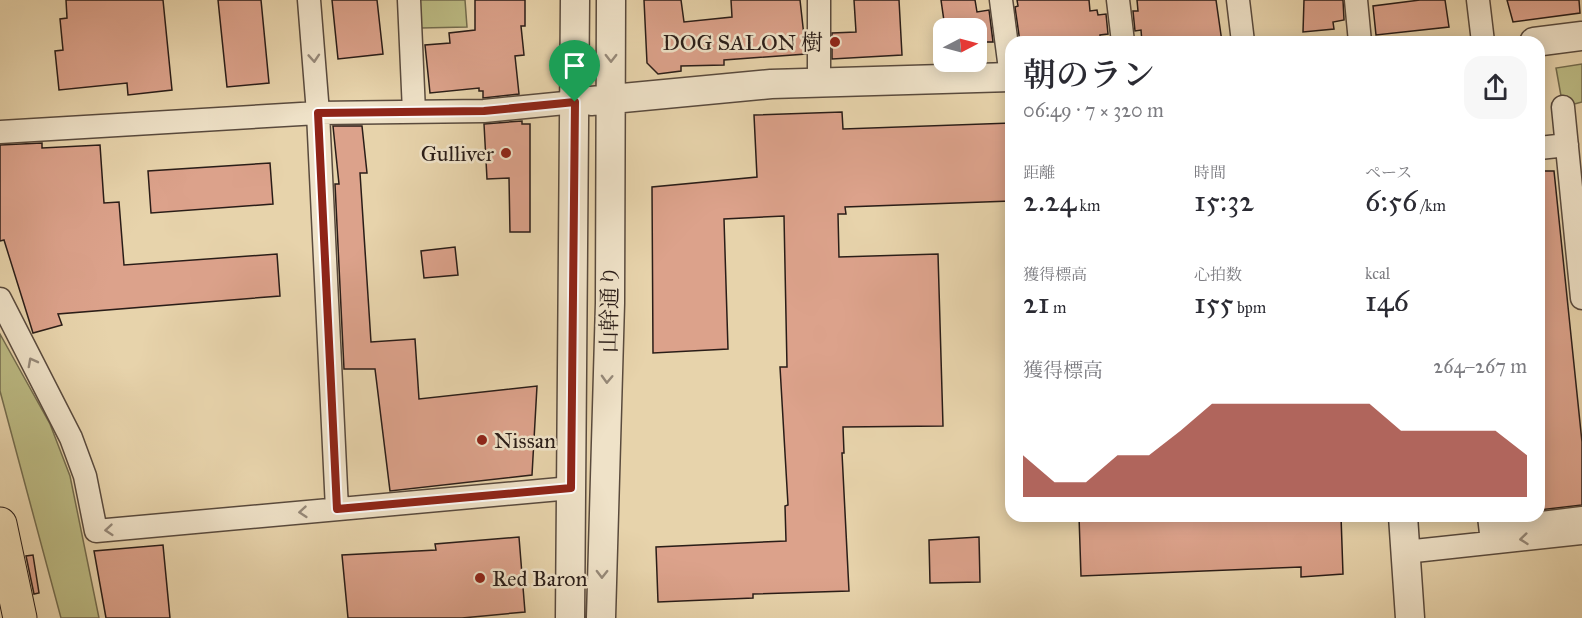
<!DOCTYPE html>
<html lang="ja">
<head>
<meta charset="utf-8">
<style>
  :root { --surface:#fff; --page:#f7f7f7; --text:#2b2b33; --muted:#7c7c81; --accent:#8f2418 }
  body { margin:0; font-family:"IM FELL Great Primer","Noto Serif JP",serif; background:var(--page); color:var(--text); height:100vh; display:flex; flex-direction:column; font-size:22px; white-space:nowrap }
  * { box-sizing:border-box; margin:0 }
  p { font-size:20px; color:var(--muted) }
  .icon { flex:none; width:33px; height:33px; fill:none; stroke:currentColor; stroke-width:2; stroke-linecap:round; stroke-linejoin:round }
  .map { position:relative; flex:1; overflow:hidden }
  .drawer { position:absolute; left:1005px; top:36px; width:540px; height:486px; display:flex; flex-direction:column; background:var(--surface); border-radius:18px; box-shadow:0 3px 15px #0003 }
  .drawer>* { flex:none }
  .needle { width:39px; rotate:84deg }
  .tools { position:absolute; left:933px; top:18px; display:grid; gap:12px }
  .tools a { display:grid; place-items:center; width:54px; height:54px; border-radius:12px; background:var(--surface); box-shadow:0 3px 15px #0003; font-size:30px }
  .pin { position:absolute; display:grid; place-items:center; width:51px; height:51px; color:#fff; margin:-62px -26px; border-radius:50% 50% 50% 0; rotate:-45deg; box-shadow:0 0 6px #0007 }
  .pin .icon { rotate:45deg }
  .round { display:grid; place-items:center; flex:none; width:63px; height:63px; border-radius:18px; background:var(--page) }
  .summary { display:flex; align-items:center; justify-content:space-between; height:102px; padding:0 18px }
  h1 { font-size:33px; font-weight:600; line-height:45px }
  .metrics { display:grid; grid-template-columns:repeat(3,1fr); gap:9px; height:102px; padding:6px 18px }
  .metrics div { display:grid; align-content:center }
  .metrics b { font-size:30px; font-weight:600 }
  .metrics small { font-size:16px; font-weight:400 }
  .metrics p { font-size:16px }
  .chart { height:168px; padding:12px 18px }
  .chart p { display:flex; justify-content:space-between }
  .chart svg { width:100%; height:108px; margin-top:6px; fill:var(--accent); opacity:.7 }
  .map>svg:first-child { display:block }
  .green { fill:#bcbb84; stroke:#736c4e; stroke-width:1.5 }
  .building { fill:#dca28b; stroke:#2a1d18; stroke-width:1.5 }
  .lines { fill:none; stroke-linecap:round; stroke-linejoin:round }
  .pedestrian-casing { stroke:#594a3d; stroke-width:19 }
  .minor-casing { stroke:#594a3d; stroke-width:25 }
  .tertiary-casing { stroke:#594a3d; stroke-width:31 }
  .motorway-casing { stroke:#2a1d18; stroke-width:35 }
  .pedestrian { stroke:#efe2c8; stroke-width:16 }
  .minor { stroke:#efe2c8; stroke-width:22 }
  .tertiary { stroke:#efe2c8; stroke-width:28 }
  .motorway { stroke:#e7d3ab; stroke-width:33 }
  .oneway { stroke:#968979 }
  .route-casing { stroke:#fff; stroke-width:12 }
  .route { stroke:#8f2418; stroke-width:8 }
  .poi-dot { fill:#8f2418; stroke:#efe2c8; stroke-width:2 }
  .labels { text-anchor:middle; stroke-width:5; stroke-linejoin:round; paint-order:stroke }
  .poi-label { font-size:22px; fill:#2a1d18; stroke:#efe2c8; text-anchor:end }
  .street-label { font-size:22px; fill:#2a1d18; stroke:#efe2c8 }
</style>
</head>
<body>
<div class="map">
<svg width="1582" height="618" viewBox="0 0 1582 618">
  <rect width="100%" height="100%" fill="#e7d3ab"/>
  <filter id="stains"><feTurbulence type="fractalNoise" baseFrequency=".00333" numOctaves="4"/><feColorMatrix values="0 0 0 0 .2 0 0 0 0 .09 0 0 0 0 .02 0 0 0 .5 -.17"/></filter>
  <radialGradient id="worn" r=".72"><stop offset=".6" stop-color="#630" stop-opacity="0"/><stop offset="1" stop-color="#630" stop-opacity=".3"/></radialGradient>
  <path class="green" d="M419,0H465L467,27L421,28Z
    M1582,64V102L1563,107L1556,68Z
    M0,334L50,424L70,476L99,618H61L0,391Z"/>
  <path class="building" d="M66,0H163L172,90L128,95L127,83L59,90L55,51L63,50L60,19L67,18Z
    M218,0H261L269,83L227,87Z
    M332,0H377L383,54L338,59Z
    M475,0H525V26H521L524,55L515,56L519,94L483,98V91H479V88L430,93L425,45L450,43L449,33L475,30Z
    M644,0H681L684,22L732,17L731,0H800L806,54L724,60V65L681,66V71L658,74L647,63Z
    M854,0H899L902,55L832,59V33L856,32Z
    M941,0H975L977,12L989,10L993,42H976V28H945Z
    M1017,0H1089L1090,11L1097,10L1098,15L1106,14L1108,34L1100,35V42H1020L1015,7L1018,6Z
    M1137,0H1216L1222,42H1142L1141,30L1135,31L1133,11H1138Z
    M1304,0H1343L1344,20L1333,22L1334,29L1303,32Z
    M1420,0H1445L1449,27L1376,35L1373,6Z
    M1507,0H1579L1580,13L1513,22Z
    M842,112L843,129L1011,123V201L845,207L846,214H838L839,257L938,254L943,426L843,427L844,453H842L849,591L753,594V598L658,602L656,547L786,541L785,506L788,505L780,367H787L784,216L724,219L728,349L653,353L652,187L757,177L754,115Z
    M522,121V124H530V232H510L509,178L487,179L484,124Z
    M333,126H362L367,173H360L371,342L415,339L419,399L537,386L532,475L390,491L375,369H344L335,184H339Z
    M42,143V148L100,145L104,203L119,202L124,265L277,254L280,296L58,314L62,325L33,333L4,240L0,241V145Z
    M270,163L273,204L151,213L148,171Z
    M1539,171H1554L1582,442V505L1539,510Z
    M455,247L458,275L424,278L421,251Z
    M1079,516H1341L1343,574L1301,577V567L1081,576Z
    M519,537L525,612L462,618H348L342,555L436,550L435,544Z
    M979,537L980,582L930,583L929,540Z
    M163,545L170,618H106L94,551Z
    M33,555L39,593L34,594L26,556Z"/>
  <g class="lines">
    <defs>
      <path id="pedestrian" d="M1490,526L1582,515"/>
      <path id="minor" d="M309,0L318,113L337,509
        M409,0L414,112
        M1001,0L1011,77
        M1118,0L1123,42
        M1238,0L1243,42
        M1356,0L1360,42
        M1478,0L1483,42
        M819,82V0
        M1563,107L1582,298
        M0,132L318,113L484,111L575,102
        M1539,148L1567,145
        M0,299L71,438L85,476L96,531L571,488
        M1489,516L1492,542
        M1405,552L1582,533"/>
      <path id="tertiary" d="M1534,42L1582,36
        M591,101L771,84L1011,77
        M1403,516L1410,618
        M570,618L575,0
        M601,618L610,303L611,0"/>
      <path id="motorway" d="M0,524L20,618"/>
    </defs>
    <use href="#pedestrian" class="pedestrian-casing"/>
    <use href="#minor" class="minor-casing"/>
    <use href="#tertiary" class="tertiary-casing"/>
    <use href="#motorway" class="motorway-casing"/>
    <use href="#pedestrian" class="pedestrian"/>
    <use href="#minor" class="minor"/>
    <use href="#tertiary" class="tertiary"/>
    <use href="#motorway" class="motorway"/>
  </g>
  <defs><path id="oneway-chevron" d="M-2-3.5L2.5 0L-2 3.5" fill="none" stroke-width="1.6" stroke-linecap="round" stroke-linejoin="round" transform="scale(1.5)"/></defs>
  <g class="oneway">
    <use href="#oneway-chevron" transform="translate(314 58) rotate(86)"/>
    <use href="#oneway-chevron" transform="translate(611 58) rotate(90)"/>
    <use href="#oneway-chevron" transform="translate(32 362) rotate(-118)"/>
    <use href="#oneway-chevron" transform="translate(607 379) rotate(92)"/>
    <use href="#oneway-chevron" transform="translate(303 512) rotate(175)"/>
    <use href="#oneway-chevron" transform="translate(109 530) rotate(175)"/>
    <use href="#oneway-chevron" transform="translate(1524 539) rotate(174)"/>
    <use href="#oneway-chevron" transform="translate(602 574) rotate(91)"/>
  </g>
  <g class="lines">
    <defs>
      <path id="route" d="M575,102L571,488L337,509L318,113L484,111Z"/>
    </defs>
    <use href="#route" class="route-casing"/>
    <use href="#route" class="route"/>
  </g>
  <g class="poi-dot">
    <circle cx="835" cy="42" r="6"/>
    <circle cx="506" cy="153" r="6"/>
    <circle cx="482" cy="440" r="6"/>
    <circle cx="480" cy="578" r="6"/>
  </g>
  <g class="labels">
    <g class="poi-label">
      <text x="823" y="50">DOG SALON 樹</text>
      <text x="494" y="161">Gulliver</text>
      <text x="494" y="448" text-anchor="start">Nissan</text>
      <text x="492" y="586" text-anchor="start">Red Baron</text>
    </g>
    <g class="street-label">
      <text transform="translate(609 309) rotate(-89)" y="8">山幹通り</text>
    </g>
  </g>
  <rect width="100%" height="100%" filter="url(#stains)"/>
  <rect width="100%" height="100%" fill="url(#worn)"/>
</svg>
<div class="tools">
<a><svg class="needle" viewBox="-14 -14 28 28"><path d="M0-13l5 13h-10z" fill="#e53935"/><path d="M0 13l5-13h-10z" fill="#7c7c81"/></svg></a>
</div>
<div class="pin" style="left:575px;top:102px;background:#1e9e55"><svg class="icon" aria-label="arrive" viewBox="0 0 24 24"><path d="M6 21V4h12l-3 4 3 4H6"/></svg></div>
<section class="drawer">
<div class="summary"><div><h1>朝のラン</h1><p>06:49 · 7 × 320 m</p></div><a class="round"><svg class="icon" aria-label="share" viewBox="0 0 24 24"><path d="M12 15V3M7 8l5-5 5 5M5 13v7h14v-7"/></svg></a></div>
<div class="metrics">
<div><p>距離</p><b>2.24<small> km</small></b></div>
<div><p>時間</p><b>15:32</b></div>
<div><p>ペース</p><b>6:56<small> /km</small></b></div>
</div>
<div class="metrics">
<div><p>獲得標高</p><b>21<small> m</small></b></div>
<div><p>心拍数</p><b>155<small> bpm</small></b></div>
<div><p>kcal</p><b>146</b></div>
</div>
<div class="chart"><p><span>獲得標高</span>264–267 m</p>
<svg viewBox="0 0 160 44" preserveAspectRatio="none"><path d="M0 44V27L10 38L20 38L30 27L40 27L50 17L60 6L70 6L80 6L90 6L100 6L110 6L120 17L130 17L140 17L150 17L160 27V44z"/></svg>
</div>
</section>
</div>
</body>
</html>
